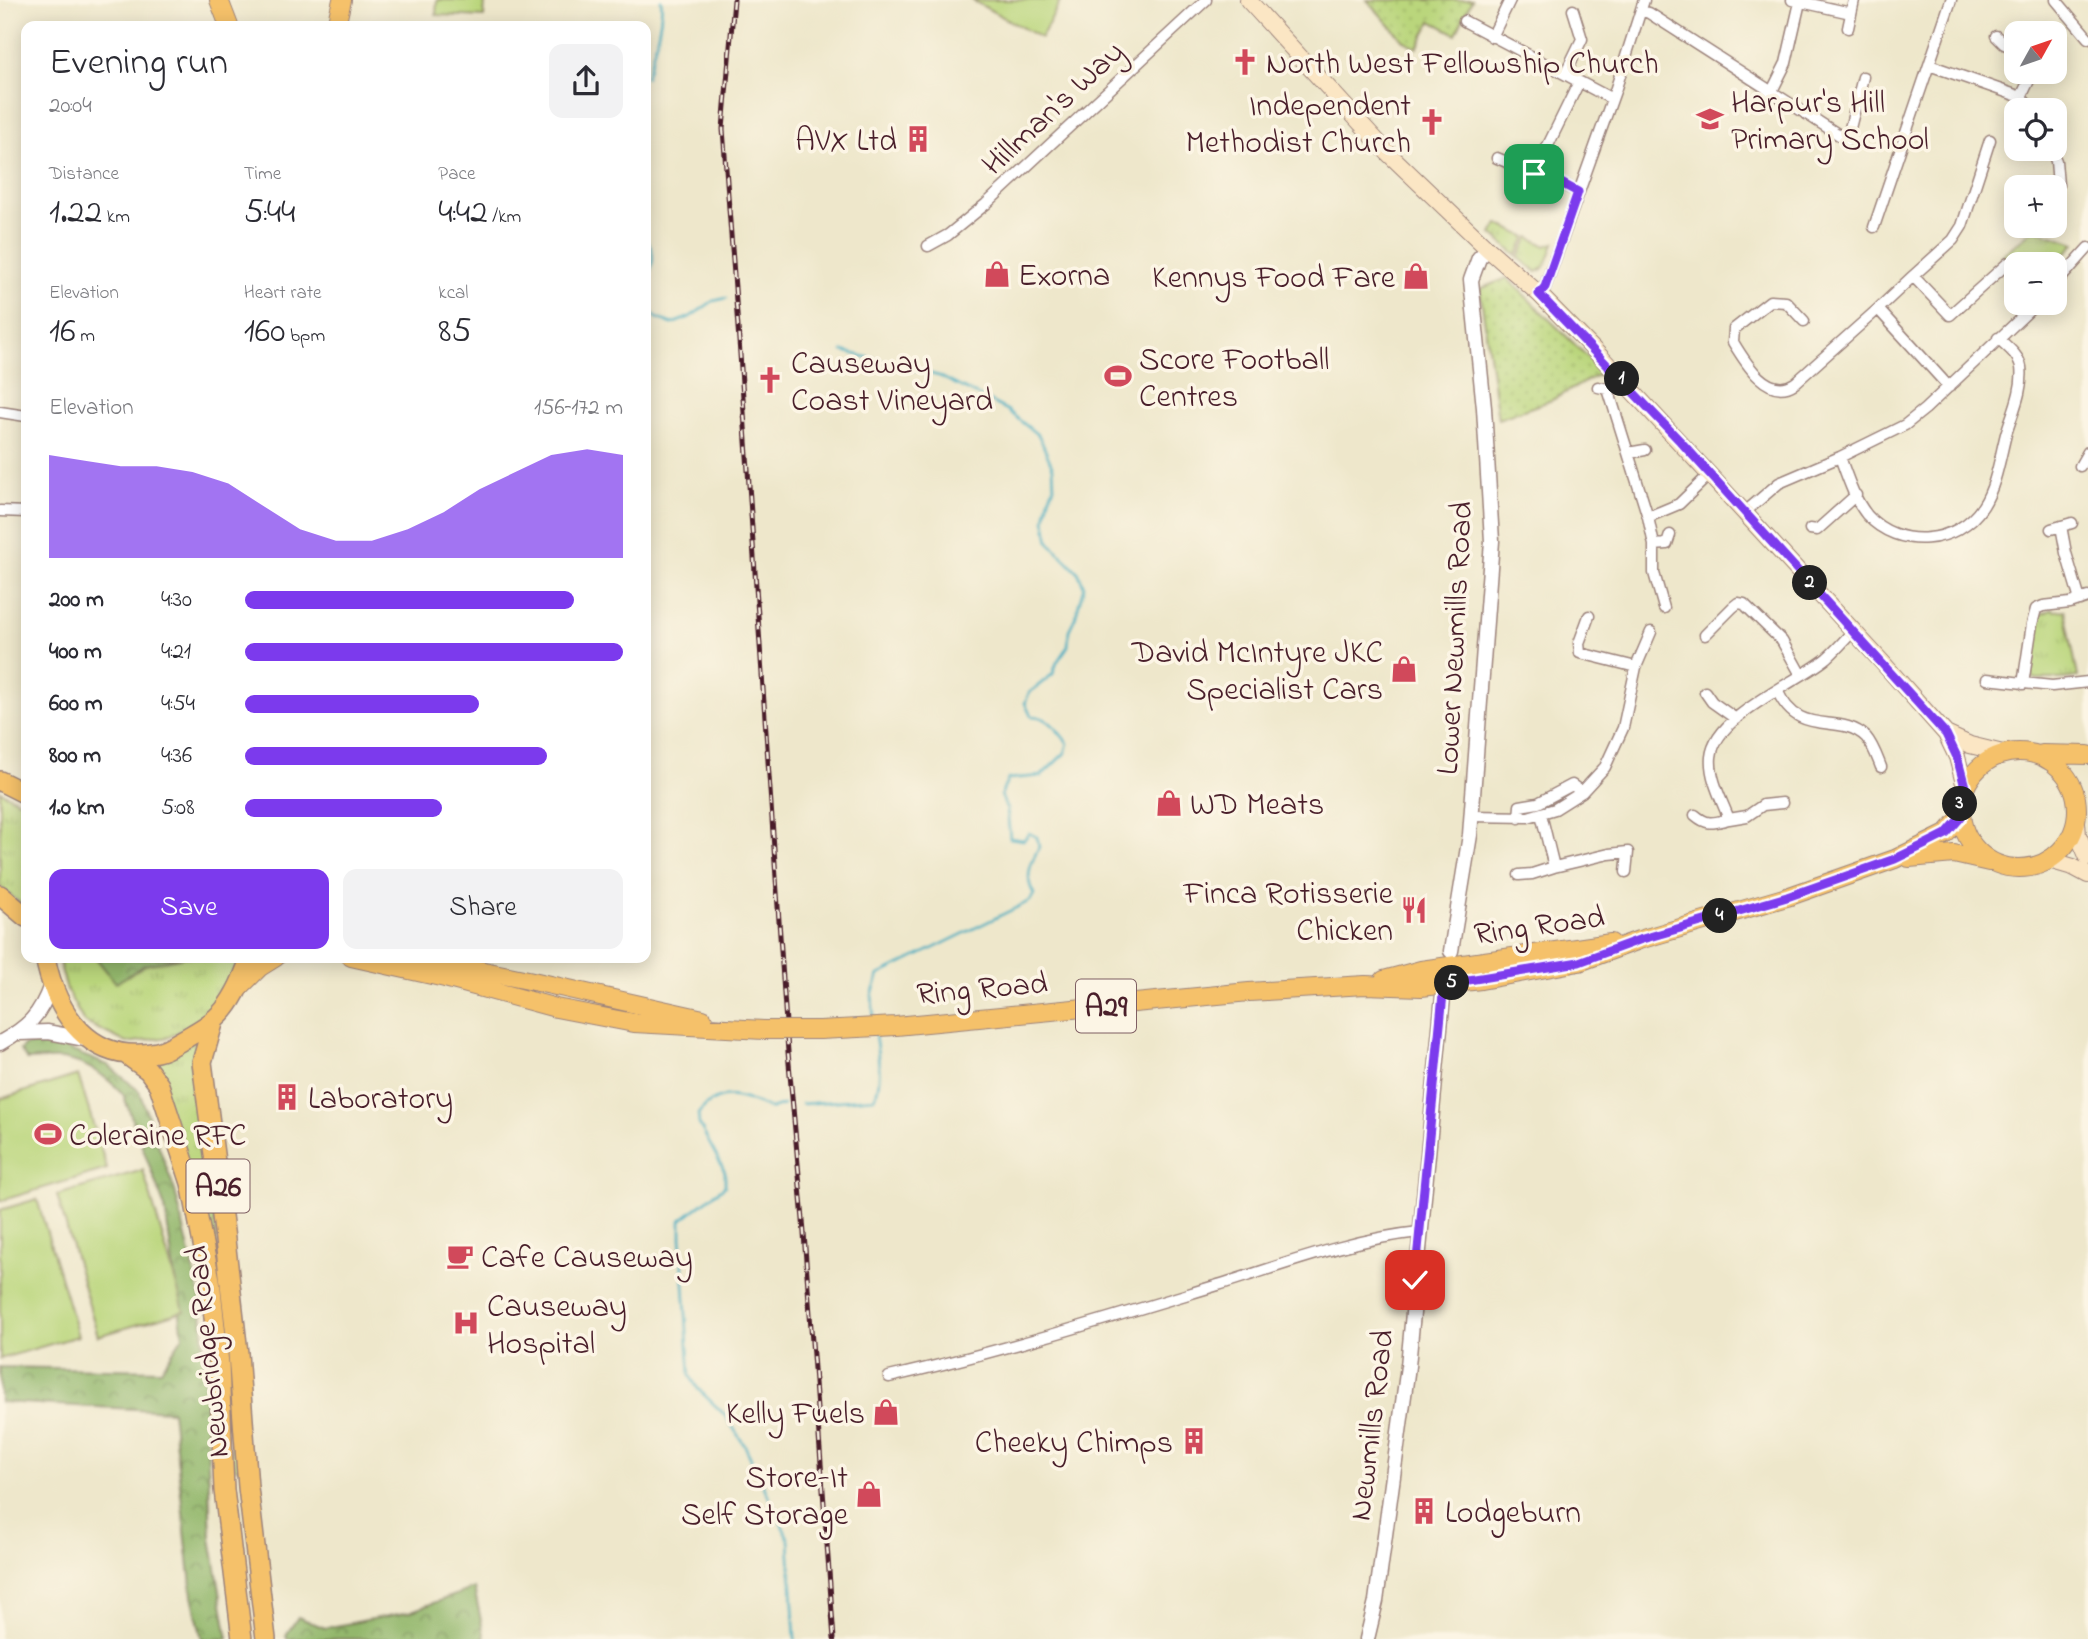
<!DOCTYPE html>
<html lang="en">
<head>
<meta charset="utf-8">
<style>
  :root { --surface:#fff; --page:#f2f2f3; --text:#2b2b33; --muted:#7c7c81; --accent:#7c3aed }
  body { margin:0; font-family:"Indie Flower",sans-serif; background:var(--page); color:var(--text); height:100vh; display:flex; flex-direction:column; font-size:26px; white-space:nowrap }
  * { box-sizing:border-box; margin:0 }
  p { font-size:23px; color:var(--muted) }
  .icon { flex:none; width:38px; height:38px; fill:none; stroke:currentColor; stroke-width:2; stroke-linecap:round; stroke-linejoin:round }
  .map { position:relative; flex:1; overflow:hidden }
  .sheet { position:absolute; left:21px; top:21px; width:630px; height:942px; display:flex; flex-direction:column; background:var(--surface); border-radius:14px; box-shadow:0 4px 18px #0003 }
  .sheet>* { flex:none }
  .needle { width:46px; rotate:50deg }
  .tools { position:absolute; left:2004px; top:21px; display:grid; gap:14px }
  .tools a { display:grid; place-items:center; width:63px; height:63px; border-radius:14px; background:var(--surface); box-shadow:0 4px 18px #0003; font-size:35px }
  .pin { position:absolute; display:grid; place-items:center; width:60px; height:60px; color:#fff; margin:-30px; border-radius:14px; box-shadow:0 4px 10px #0006 }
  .km { position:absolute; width:35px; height:35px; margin:-18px; border-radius:50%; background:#222; color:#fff; font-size:19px; line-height:35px; text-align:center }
  .round { display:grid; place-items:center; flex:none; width:74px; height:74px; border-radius:14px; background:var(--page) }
  .head { display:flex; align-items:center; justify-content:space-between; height:119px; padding:0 28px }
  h1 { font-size:38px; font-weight:600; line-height:52px }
  .metrics { display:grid; grid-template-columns:repeat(3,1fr); gap:10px; height:119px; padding:7px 28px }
  .metrics div { display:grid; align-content:center }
  .metrics b { font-size:35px; font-weight:600 }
  .metrics small { font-size:19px; font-weight:400 }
  .metrics p { font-size:19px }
  .chart { height:196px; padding:14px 28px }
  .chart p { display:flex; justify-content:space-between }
  .chart svg { width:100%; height:126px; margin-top:7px; fill:var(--accent); opacity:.7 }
  .cta { display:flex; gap:14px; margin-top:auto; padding:14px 28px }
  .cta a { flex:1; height:80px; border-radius:14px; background:var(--accent); color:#fff; font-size:28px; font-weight:600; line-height:80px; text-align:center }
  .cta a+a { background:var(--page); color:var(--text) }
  ul { padding:0 28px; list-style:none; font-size:23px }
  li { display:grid; grid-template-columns:112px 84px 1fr; align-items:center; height:52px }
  li i { height:18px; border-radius:9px; background:var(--accent) }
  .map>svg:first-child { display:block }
  .grass { fill:url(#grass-tufts); stroke:#827a54; stroke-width:2 }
  .forest { fill:url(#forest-crowns); stroke:#6e6b4c; stroke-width:2 }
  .park { fill:url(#park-dots); stroke:#827a54; stroke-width:2 }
  .pitch { fill:#bad67c; stroke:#827a54; stroke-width:2 }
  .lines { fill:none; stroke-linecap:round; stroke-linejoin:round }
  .stream { stroke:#41acc1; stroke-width:2.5 }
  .minor-casing { stroke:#9c837b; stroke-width:13 }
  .tertiary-casing { stroke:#9c837b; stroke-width:17 }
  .secondary-casing { stroke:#9c837b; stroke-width:18 }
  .primary-casing { stroke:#9c837b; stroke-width:20 }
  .trunk-casing { stroke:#9c837b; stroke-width:22 }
  .minor { stroke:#fff; stroke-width:10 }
  .tertiary { stroke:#fff; stroke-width:14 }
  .secondary { stroke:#fbe6c4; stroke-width:16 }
  .primary { stroke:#f5c16b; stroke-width:18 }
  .trunk { stroke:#f5c16b; stroke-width:19 }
  .rail-casing { stroke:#4a1f2b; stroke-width:5 }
  .rail { stroke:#fcf5e5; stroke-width:2.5; stroke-dasharray:8; stroke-linecap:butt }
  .primary-bridge-casing { stroke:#9c837b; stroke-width:20; stroke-linecap:butt }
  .primary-bridge { stroke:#f5c16b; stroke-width:18 }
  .route-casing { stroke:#fff; stroke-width:14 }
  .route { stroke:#7c3aed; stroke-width:9 }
  .labels { text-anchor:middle; stroke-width:7; stroke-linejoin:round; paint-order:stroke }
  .shield { fill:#fcf5e5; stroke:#7f5f63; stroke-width:2 }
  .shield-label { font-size:30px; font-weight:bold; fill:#4a1f2b }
  .poi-label { font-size:32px; fill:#4a1f2b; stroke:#fcf5e5; text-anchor:start }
  .street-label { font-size:32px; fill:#4a1f2b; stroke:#fcf5e5 }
</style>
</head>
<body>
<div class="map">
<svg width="2088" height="1639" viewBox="0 0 2088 1639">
  <defs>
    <pattern id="grass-tufts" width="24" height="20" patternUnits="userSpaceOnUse" patternTransform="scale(1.75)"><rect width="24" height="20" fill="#bad67c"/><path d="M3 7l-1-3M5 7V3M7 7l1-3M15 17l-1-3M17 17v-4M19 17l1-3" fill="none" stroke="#a1b76b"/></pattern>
    <pattern id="forest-crowns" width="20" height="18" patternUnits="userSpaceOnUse" patternTransform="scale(1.75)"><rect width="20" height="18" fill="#93b76c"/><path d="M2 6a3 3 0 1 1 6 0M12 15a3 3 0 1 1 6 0" fill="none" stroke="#7a9459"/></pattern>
    <pattern id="park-dots" width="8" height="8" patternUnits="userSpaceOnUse" patternTransform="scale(1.75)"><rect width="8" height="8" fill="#bad67c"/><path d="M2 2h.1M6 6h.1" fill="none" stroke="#a1b76b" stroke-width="1.8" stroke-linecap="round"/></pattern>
  </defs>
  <rect width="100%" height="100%" fill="#fcf5e5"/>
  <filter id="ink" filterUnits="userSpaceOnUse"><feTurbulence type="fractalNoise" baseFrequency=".0143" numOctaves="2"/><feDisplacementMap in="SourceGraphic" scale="14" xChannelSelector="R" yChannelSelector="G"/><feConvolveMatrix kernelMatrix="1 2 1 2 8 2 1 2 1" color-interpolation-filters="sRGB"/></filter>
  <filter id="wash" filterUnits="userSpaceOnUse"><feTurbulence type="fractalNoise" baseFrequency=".00686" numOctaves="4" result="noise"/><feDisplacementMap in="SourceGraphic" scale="28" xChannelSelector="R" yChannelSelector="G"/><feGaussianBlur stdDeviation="1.57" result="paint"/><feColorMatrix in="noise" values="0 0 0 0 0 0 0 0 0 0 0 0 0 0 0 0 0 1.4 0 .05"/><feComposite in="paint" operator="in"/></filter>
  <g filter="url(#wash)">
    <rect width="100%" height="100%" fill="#eee7cb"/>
    <path class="grass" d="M1498,224L1526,237L1517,256L1492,234Z
      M2034,229L2075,243L2055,265L2016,264V272L2001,256Z
      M1529,237L1546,246L1554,243C1550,253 1548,268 1537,272L1519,258Z
      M2053,609L2054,611L2065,610L2078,677L2064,679H2036L2032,678L2031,669L2028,668L2039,615Z
      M0,791L26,805V908L0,887Z
      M58,957H239L229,986L207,1014L169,1037L127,1043L84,1022L67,991Z
      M200,1039L196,1052L242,1468H235L232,1462L224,1337L152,1060Z"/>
    <path class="forest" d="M184,957L145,965L116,983L96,958Z
      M44,1044L62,1047L108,1065L139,1091L175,1191L202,1305L211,1538L228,1639H202L192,1595L172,1411L0,1402V1367L161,1370L183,1336L165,1208L123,1094C108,1078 89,1064 67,1060C55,1057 39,1060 27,1060L20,1050L25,1045Z
      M474,1588L485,1639H287L286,1635L298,1617L325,1628L409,1612Z"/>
    <path class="park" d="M1367,0H1472L1456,34L1431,21L1417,48L1403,40Z
      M1507,278L1603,372L1552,400L1498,419L1480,289Z"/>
    <path class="pitch" d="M437,0H485L484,17L436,15Z
      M972,0H1061L1041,38Z
      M78,1075L107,1169L0,1201V1099Z
      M143,1170L184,1311L98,1336L57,1195Z
      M37,1199L78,1336L0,1359V1210Z"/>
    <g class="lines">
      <path class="stream" d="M646,77C652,59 664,17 661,0
        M646,238C657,254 653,265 646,282
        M646,307L657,318L672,324L690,317L713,301L727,298
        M843,351L939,376L1007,410L1039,436L1053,468L1054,487L1049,498L1045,519L1049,542L1078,572L1084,586L1075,618L1069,630L1068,646L1057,662L1053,674L1029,693L1025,703L1031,716C1050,716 1056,730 1068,743L1065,753L1041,776L1008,779L1001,795L1007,810L1010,838L1024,840L1029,833L1037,837L1039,847C1031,862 1024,878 1034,894L1030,901L879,975L872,995L874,1021
        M802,1104L874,1098C884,1080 877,1054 875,1034
        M783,1105L771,1109C742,1098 721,1085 698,1114L699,1124L725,1172V1186L681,1220V1238L690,1376L698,1389L725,1415L745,1446L789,1540L795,1639"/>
    </g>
  </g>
  <g filter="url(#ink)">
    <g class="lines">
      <defs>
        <path id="minor" d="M1792,0L1851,13
          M2056,0L2088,38
          M1642,11L1649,13L1847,140L1863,77
          M1464,21L1612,99
          M1848,28L1854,0
          M1996,36L2004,44L2016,49
          M1492,37L1510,0
          M1929,65L2021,97L2032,110
          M1565,74L1582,39L1573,10
          M1771,93L1786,63L1800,2
          M2021,97L2033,72
          M2051,149L2056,161L2058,185
          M1497,158C1525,170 1552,178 1578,192
          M1534,174L1579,82
          M1874,227L1951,0
          M928,246L948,235L986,204L1206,0
          M1913,276L1953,240L1962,226L1990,140
          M2054,286L2088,248
          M1539,294L1545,287L1615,91L1644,0
          M1804,321L1786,302L1770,301L1734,329L1733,342C1745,362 1768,401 1795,383L1878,309
          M1598,387L1608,389L1648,517L1679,504L1710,474
          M1949,387L1878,309L1913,276L1950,315L2008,263
          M0,412L26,416
          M1628,453L1645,450
          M1840,457C1847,476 1854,499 1867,515C1898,550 1958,545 1983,506C1996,486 2000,457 2006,434C2012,414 2024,389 2021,367C2019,355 2006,346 1998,338
          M2080,466L2088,452
          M0,511L26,512
          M1745,512L1779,483L1840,457L1905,425L1925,409L2037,303
          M1648,517L1654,545V573L1664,608
          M2061,526L2066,553L2080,600
          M1810,529L1817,530L1856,495
          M2051,529L2072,523
          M1654,545L1667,544L1670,535
          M1589,616L1579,643L1580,653L1636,667
          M1705,635L1733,607L1738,603L1744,604L1782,641L1801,675
          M1987,679L2052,686L2088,682
          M2023,684L2032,624L2036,609L2043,606L2070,603L2088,597
          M1777,690C1799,740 1838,711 1866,737C1873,745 1877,757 1881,767
          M1705,692L1712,702L1736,719
          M1782,803L1763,805L1747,816L1729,819C1722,801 1709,777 1711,757C1715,715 1797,683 1827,658C1836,650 1845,640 1853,631
          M1541,814L1554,867L1609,854L1628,852L1626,872
          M1695,815C1708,826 1713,823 1729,819
          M1471,816L1528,817L1555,809L1582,792L1605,767L1623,728L1636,667L1651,632
          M1519,818L1520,806L1538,803L1572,785L1582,792
          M1519,875L1532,874L1554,867
          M889,1377C1000,1352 1109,1318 1218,1285C1283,1265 1351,1239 1419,1232"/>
        <path id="tertiary" d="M1451,951L1470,835L1492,541L1484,408L1471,280L1479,258L1488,249
          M19,1033L48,1032L89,1040
          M0,1043C28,1027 40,1016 51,985
          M1367,1639L1376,1601L1408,1366L1445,975"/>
        <path id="secondary" d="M1248,0L1388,153L1488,249L1539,294L1601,357L1882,662L1946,734L1957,757L1965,787
          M1946,734L1970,745L2003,753
          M2077,822L2078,835L2088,858
          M2049,860L2073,867L2088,875"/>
        <path id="primary" d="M219,0L229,26
          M336,26L342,0
          M1961 810a58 58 0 1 1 116 0a58 58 0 1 1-116 0Z
          M2042,754L2088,755
          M1909,858L1954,854L1989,862
          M351,957L445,978L556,1008L634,1023L764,1030
          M415,957L533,981L703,1019
          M1384,980L1421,970L1611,943
          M239,988L260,967L276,957
          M820,1030L896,1026L1249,992L1365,985L1421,987L1481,980L1579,962L1639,940L1787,897L1895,859L1946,834L1961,817"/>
        <path id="trunk" d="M0,781L26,794
          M0,895L26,917
          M45,957C56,1014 91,1066 157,1052C167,1050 177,1043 186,1038C200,1030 214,1022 224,1010C237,994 244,975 251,957
          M214,1020L202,1062L224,1231L238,1353L248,1487L266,1639
          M126,1054L148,1070L159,1085L191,1183L210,1280L219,1364L224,1490L242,1639"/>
      </defs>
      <use href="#minor" class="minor-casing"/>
      <use href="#tertiary" class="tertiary-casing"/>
      <use href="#secondary" class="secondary-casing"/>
      <use href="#primary" class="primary-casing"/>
      <use href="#trunk" class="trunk-casing"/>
      <use href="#minor" class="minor"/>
      <use href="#tertiary" class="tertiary"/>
      <use href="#secondary" class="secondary"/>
      <use href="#primary" class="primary"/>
      <use href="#trunk" class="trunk"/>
      <defs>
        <path id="rail" d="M734,0L723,129L740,354L788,1052L803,1220L834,1639"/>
      </defs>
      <use href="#rail" class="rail-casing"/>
      <use href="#rail" class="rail"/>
      <defs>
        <path id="primary-bridge" d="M764,1030H820"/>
      </defs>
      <use href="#primary-bridge" class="primary-bridge-casing"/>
      <use href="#primary-bridge" class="primary-bridge"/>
    </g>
  </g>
  <g class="lines" filter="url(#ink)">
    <defs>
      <path id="route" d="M1415,1280L1444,984L1579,962L1639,940L1787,897L1895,859L1928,843L1946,834L1961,817L1960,803L1965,787L1957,757L1946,734L1680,441L1539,294L1545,287L1578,192L1550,177L1534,174"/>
    </defs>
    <use href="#route" class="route-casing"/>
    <use href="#route" class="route"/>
  </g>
  <defs>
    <symbol id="church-bare" viewBox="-9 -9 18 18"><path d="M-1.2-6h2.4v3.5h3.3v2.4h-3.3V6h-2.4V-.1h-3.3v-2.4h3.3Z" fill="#d1495b" stroke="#fcf5e5" stroke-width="2.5" paint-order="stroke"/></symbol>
    <symbol id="school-bare" viewBox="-9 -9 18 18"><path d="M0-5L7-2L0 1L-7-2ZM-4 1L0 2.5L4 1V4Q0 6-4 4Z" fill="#d1495b" stroke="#fcf5e5" stroke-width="2.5" paint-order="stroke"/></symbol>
    <symbol id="building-bare" viewBox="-9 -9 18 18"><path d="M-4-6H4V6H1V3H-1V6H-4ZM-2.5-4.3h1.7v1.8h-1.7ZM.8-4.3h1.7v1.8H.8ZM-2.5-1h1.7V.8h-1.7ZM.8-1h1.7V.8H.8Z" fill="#d1495b" stroke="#fcf5e5" stroke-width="2.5" paint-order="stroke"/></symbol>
    <symbol id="shop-bare" viewBox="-9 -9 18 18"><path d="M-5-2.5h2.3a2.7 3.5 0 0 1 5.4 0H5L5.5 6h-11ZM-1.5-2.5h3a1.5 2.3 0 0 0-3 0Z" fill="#d1495b" stroke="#fcf5e5" stroke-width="2.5" paint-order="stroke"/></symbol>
    <symbol id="stadium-bare" viewBox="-9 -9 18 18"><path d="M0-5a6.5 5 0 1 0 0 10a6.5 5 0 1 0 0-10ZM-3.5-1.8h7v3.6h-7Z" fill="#d1495b" stroke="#fcf5e5" stroke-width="2.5" paint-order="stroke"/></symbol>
    <symbol id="restaurant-bare" viewBox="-9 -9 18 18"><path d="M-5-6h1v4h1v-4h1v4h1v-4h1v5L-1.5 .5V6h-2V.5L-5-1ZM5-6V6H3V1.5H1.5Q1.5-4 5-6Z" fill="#d1495b" stroke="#fcf5e5" stroke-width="2.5" paint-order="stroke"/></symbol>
    <symbol id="cafe-bare" viewBox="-9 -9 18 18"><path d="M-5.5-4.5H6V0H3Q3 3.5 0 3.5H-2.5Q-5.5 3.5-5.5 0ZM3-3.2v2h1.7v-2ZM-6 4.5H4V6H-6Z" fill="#d1495b" stroke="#fcf5e5" stroke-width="2.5" paint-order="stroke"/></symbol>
    <symbol id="hospital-bare" viewBox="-9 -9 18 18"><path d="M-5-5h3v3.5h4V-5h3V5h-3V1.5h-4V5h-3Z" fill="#d1495b" stroke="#fcf5e5" stroke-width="2.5" paint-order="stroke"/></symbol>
  </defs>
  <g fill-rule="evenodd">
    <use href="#church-bare" x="1226" y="43" width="38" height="38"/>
    <use href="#school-bare" x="1691" y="100" width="38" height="38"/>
    <use href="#church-bare" x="1413" y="103" width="38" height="38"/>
    <use href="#building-bare" x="899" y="120" width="38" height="38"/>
    <use href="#shop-bare" x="978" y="255" width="38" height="38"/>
    <use href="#shop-bare" x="1397" y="257" width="38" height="38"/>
    <use href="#stadium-bare" x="1099" y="357" width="38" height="38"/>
    <use href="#church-bare" x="751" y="361" width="38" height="38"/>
    <use href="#shop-bare" x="1385" y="650" width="38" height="38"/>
    <use href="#shop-bare" x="1150" y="784" width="38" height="38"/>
    <use href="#restaurant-bare" x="1395" y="891" width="38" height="38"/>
    <use href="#building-bare" x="268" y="1078" width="38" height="38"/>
    <use href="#stadium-bare" x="29" y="1115" width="38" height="38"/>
    <use href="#cafe-bare" x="441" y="1237" width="38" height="38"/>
    <use href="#hospital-bare" x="447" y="1304" width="38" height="38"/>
    <use href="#shop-bare" x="867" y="1393" width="38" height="38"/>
    <use href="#building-bare" x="1175" y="1422" width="38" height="38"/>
    <use href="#shop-bare" x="850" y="1475" width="38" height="38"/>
    <use href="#building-bare" x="1405" y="1492" width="38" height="38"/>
  </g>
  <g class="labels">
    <g class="shield">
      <rect x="1076" y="979.5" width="60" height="53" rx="5"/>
      <rect x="186.5" y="1159.5" width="63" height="53" rx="5"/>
    </g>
    <g class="shield-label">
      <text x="1106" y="1016">A29</text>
      <text x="218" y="1196">A26</text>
    </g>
    <g class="poi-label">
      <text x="1266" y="73">North West Fellowship Church</text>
      <text x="1731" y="112">Harpur's Hill<tspan x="1731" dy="37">Primary School</tspan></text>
      <text x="1411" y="115" text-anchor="end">Independent<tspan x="1411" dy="37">Methodist Church</tspan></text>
      <text x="897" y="150" text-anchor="end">AVX Ltd</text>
      <text x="1018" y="285">Exorna</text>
      <text x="1395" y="287" text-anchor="end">Kennys Food Fare</text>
      <text x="1139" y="369">Score Football<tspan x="1139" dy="37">Centres</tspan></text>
      <text x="791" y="373">Causeway<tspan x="791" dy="37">Coast Vineyard</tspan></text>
      <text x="1383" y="662" text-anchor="end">David McIntyre JKC<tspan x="1383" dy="37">Specialist Cars</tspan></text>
      <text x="1190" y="814">WD Meats</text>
      <text x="1393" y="903" text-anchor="end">Finca Rotisserie<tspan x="1393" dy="37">Chicken</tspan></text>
      <text x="308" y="1108">Laboratory</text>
      <text x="69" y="1145">Coleraine RFC</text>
      <text x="481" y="1267">Cafe Causeway</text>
      <text x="487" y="1316">Causeway<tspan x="487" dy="37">Hospital</tspan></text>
      <text x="865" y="1423" text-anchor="end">Kelly Fuels</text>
      <text x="1173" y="1452" text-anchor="end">Cheeky Chimps</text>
      <text x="848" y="1487" text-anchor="end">Store-It<tspan x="848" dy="37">Self Storage</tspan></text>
      <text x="1445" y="1522">Lodgeburn</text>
    </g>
    <g class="street-label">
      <text transform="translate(1052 107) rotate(-43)" y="11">Hillman's Way</text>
      <text transform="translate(1453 638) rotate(-87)" y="11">Lower Newmills Road</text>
      <text transform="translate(1539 924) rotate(-8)" y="11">Ring Road</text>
      <text transform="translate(982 987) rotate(-5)" y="11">Ring Road</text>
      <text transform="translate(206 1352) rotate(-96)" y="11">Newbridge Road</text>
      <text transform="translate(1370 1425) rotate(-83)" y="11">Newmills Road</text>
    </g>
  </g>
</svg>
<div class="tools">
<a><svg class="needle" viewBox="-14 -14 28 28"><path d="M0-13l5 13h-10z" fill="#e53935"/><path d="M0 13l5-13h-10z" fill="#7c7c81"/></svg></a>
<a><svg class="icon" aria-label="locate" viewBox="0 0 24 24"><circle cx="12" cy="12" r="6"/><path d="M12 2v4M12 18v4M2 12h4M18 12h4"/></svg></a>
<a>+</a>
<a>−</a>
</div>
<div class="pin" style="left:1534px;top:174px;background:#1e9e55"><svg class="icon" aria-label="arrive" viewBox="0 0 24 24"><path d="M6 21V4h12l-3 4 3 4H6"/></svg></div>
<div class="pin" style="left:1415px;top:1280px;background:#d93025"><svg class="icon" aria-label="check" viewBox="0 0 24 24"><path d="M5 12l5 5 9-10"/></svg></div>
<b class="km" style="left:1622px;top:379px">1</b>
<b class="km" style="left:1810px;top:583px">2</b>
<b class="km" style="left:1960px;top:804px">3</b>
<b class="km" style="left:1720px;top:916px">4</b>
<b class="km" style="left:1452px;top:983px">5</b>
<section class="sheet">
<div class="head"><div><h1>Evening run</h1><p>20:04</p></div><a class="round"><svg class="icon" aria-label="share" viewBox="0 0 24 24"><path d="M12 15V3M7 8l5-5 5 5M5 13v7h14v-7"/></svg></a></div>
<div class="metrics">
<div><p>Distance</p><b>1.22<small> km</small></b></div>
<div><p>Time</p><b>5:44</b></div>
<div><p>Pace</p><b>4:42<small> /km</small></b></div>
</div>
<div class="metrics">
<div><p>Elevation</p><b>16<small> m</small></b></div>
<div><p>Heart rate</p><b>160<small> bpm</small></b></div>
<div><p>kcal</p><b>85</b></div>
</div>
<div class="chart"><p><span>Elevation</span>156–172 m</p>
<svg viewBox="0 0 160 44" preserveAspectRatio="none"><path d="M0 44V8L10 10L20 12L30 12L40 14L50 18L60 26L70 34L80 38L90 38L100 34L110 28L120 20L130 14L140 8L150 6L160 8V44z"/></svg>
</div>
<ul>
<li><b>200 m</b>4:30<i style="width:87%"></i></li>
<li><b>400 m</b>4:21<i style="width:100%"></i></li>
<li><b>600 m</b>4:54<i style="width:62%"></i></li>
<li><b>800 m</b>4:36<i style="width:80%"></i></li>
<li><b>1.0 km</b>5:08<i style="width:52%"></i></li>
</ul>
<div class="cta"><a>Save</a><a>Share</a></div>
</section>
</div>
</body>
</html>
